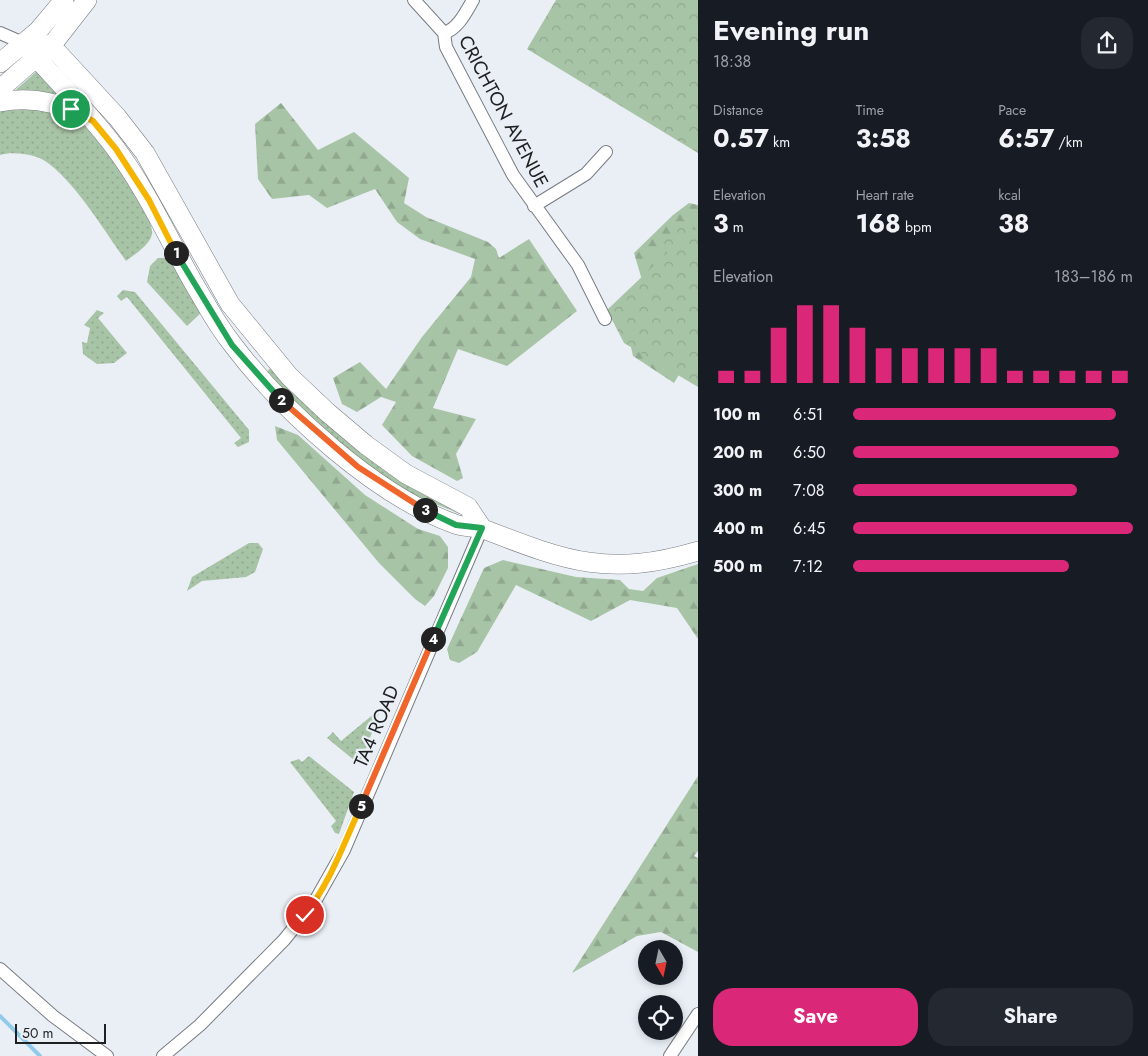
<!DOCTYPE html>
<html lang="en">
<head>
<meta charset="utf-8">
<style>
  :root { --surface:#171b24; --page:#242831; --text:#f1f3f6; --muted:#9ea1a6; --accent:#db2777 }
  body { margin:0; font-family:Jost,sans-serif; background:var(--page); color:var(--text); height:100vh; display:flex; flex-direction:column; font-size:19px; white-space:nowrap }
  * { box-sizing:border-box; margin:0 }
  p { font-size:16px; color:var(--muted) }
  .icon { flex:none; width:28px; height:28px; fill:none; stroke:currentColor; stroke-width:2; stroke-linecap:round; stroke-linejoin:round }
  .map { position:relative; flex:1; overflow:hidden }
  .sheet { display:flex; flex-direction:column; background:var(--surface); width:450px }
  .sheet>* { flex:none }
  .needle { width:32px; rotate:171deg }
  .tools { position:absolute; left:638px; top:940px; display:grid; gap:10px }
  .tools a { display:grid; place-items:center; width:45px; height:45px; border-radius:50%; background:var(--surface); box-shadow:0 2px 8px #0003; font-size:25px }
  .scale { position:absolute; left:15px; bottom:12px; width:91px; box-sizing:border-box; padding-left:5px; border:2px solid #1e2022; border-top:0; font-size:14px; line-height:18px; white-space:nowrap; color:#1e2022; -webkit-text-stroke:4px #eaeff6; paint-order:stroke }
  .pin { position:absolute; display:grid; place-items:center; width:42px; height:42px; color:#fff; margin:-21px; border:2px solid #fff; border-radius:50%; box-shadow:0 1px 5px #0007 }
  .km { position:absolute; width:25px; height:25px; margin:-12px; border-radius:50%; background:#222; color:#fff; font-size:14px; line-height:25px; text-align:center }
  .round { display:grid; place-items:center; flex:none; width:52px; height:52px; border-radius:20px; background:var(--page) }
  .summary { display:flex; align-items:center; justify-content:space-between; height:85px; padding:0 15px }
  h1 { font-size:28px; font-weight:700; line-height:38px }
  .figures { display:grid; grid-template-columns:repeat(3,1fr); gap:8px; height:85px; padding:5px 15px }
  .figures div { display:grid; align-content:center }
  .figures b { font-size:25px; font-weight:700 }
  .figures small { font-size:14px; font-weight:400 }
  .figures p { font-size:14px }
  .chart { height:140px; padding:10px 15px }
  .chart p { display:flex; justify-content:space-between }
  .chart svg { width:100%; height:90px; margin-top:5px; stroke:var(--accent); stroke-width:6 }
  .primary-button { display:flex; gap:10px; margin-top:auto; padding:10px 15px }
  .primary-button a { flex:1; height:58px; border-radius:20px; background:var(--accent); color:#fff; font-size:20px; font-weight:700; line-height:58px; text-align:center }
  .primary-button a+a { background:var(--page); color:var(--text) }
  ul { padding:0 15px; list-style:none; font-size:16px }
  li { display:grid; grid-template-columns:80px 60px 1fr; align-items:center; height:38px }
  li i { height:12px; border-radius:6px; background:var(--accent) }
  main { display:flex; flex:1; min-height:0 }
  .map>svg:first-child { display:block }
  .grass { fill:url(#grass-dots) }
  .forest { fill:url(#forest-firs) }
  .park { fill:url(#park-crowns) }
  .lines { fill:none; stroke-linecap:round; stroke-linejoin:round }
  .stream { stroke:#91caea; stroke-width:4 }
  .street-casing { stroke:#787c82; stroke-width:14 }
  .secondary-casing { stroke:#787c82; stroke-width:20 }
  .street { stroke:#fff; stroke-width:12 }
  .secondary { stroke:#fff; stroke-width:19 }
  .split-1-casing { stroke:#fff; stroke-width:10 }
  .split-2-casing { stroke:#fff; stroke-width:10 }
  .split-3-casing { stroke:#fff; stroke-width:10 }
  .split-4-casing { stroke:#fff; stroke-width:10 }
  .split-5-casing { stroke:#fff; stroke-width:10 }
  .split-6-casing { stroke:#fff; stroke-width:10 }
  .split-1 { stroke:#f5b400; stroke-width:6 }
  .split-2 { stroke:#22a559; stroke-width:6 }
  .split-3 { stroke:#f0652b; stroke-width:6 }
  .split-4 { stroke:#22a559; stroke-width:6 }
  .split-5 { stroke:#f0652b; stroke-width:6 }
  .split-6 { stroke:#f5b400; stroke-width:6 }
  .labels { text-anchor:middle; stroke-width:4.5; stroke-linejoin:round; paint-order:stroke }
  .street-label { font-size:19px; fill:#1e2022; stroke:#eaeff6 }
</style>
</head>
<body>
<main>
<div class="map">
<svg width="698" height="1056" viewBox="0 0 698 1056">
  <defs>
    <pattern id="grass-dots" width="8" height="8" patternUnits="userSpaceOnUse" patternTransform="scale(1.25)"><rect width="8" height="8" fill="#a8c4a6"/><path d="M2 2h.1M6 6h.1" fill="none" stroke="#90a88f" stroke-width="1.8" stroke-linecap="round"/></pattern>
    <pattern id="forest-firs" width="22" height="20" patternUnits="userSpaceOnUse" patternTransform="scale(1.25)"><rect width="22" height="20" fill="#a8c4a6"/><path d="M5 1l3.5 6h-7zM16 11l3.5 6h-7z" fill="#90a88f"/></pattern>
    <pattern id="park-crowns" width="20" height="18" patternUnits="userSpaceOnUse" patternTransform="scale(1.25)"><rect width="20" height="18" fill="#a8c4a6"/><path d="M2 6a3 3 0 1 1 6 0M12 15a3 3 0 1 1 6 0" fill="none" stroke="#90a88f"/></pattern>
  </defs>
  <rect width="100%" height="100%" fill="#eaeff6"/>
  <path class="grass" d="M38,70L73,103L9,96Z
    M32,104C45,108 64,110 75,117C93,129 156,214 152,234C150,245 135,254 126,261C105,232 75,181 45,161C35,154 12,151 0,155V109Z
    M158,258H168L174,262L202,312L187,326L147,282L150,266Z
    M123,290L135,292L249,430V442L238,447L234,443L241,438L127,297L121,301L117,296Z
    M97,310L104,313L98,318L127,353L114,363L97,364L83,354L82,342L87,343L90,328L84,325Z
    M271,367L461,510L459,514C446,507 430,503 417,496C359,466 310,420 267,372Z
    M249,543H258L263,549L255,572L246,577L202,581L187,591L192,577Z
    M381,708L360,765L327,738L333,732L341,741Z
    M309,756L354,792L339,834L335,833L331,826L336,821L290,762L299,759L302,762Z"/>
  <path class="forest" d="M281,103L318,150L354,132L409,178L404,203L426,217L488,242L496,249L499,258L529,239L577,311L507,366L458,349L433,408L476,419L456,454L463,478L457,481L412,456L382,425L396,402L381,397L357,412L342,404L333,378L360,362L386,389L422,337L471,277L475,259L420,239L397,222L375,189L327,208L309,195L272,199L258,179L255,124Z
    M689,203L698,205V343L674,383L633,356L628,334L642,280L634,253L673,215Z
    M275,426L298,435L365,495L418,529L440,536L448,547V568L434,596L425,606L415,599L379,563L277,440Z
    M503,560L576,577L620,580L629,589L643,591L657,578L698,564V639L677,608L630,600L591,621L516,585L477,652L459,663L450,660L447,649L484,568Z
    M698,776V851L694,856L698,858V952L661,932L637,936L572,973Z"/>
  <path class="park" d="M556,0H698V153L527,49Z
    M673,222L698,231V387L624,343L607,310L668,252L661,239L679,237Z"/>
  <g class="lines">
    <path class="stream" d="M0,1016L40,1056"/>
    <defs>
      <path id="street" d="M414,0L444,33L446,47L513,175L578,265L605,319
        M0,33L23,43
        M444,33C458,29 466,12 473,0
        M534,206L586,174L606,152
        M0,969L53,1016L107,1056
        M163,1056L200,1025L284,940L314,903L344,850L482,528
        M670,1056L698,1014"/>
      <path id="secondary" d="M23,43C54,78 88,111 116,149C151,196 173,250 203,299C212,315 222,331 233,345C283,411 376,496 455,524C465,528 476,526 486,530C568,562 610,577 698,551
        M23,43L48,48L58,53L117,117L145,153L230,304L289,376L327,412L366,445L406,474L468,507L482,528
        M0,63L38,31L64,0
        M0,89L55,41L87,0
        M0,102C31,96 58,102 85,116"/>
    </defs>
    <use href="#street" class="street-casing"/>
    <use href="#secondary" class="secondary-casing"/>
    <use href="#street" class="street"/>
    <use href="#secondary" class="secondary"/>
  </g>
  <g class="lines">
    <defs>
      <path id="split-1" d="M71,109L93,121L116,149L149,200L176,253"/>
      <path id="split-2" d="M176,253L232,345L281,400"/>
      <path id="split-3" d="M281,400L358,467L425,510"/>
      <path id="split-4" d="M425,510L456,525L482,528L433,639"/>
      <path id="split-5" d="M361,806L433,639"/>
      <path id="split-6" d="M305,915C332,879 343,845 361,806"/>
    </defs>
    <use href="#split-1" class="split-1-casing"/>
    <use href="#split-2" class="split-2-casing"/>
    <use href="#split-3" class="split-3-casing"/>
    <use href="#split-4" class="split-4-casing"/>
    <use href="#split-5" class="split-5-casing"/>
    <use href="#split-6" class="split-6-casing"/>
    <use href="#split-1" class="split-1"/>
    <use href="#split-2" class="split-2"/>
    <use href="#split-3" class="split-3"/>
    <use href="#split-4" class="split-4"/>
    <use href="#split-5" class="split-5"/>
    <use href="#split-6" class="split-6"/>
  </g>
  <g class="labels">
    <g class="street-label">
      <text transform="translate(504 111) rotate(62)" y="7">CRICHTON AVENUE</text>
      <text transform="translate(376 726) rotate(-67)" y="7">TA4 ROAD</text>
    </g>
  </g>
</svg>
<div class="tools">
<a><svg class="needle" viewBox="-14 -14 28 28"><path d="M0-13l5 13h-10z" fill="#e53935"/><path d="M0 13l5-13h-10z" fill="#9ea1a6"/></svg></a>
<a><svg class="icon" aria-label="locate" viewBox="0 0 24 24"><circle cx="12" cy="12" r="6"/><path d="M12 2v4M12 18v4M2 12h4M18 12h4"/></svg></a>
</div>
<div class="scale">50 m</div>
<div class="pin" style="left:71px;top:109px;background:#1e9e55"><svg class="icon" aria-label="arrive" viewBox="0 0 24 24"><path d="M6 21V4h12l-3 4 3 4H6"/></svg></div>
<div class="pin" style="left:305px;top:915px;background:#d93025"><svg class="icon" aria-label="check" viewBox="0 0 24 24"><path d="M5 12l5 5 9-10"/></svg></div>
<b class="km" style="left:176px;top:253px">1</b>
<b class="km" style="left:281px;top:400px">2</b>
<b class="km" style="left:425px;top:510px">3</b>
<b class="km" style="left:433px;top:639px">4</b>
<b class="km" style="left:361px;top:806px">5</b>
</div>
<section class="sheet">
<div class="summary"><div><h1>Evening run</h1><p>18:38</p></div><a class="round"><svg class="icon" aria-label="share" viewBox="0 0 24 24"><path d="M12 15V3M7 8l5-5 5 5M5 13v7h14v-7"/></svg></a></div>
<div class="figures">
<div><p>Distance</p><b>0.57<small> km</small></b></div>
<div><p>Time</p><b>3:58</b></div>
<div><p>Pace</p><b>6:57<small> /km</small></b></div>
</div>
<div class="figures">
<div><p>Elevation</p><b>3<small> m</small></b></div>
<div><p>Heart rate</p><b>168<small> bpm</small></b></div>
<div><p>kcal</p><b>38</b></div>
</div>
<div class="chart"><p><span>Elevation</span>183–186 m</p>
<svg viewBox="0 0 160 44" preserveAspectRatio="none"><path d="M5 44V38M15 44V38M25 44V17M35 44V6M45 44V6M55 44V17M65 44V27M75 44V27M85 44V27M95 44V27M105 44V27M115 44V38M125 44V38M135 44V38M145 44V38M155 44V38"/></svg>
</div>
<ul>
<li><b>100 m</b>6:51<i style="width:94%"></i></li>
<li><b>200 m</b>6:50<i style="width:95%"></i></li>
<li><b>300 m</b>7:08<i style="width:80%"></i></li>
<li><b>400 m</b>6:45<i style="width:100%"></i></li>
<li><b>500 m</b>7:12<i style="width:77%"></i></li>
</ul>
<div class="primary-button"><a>Save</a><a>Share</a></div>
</section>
</main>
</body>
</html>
